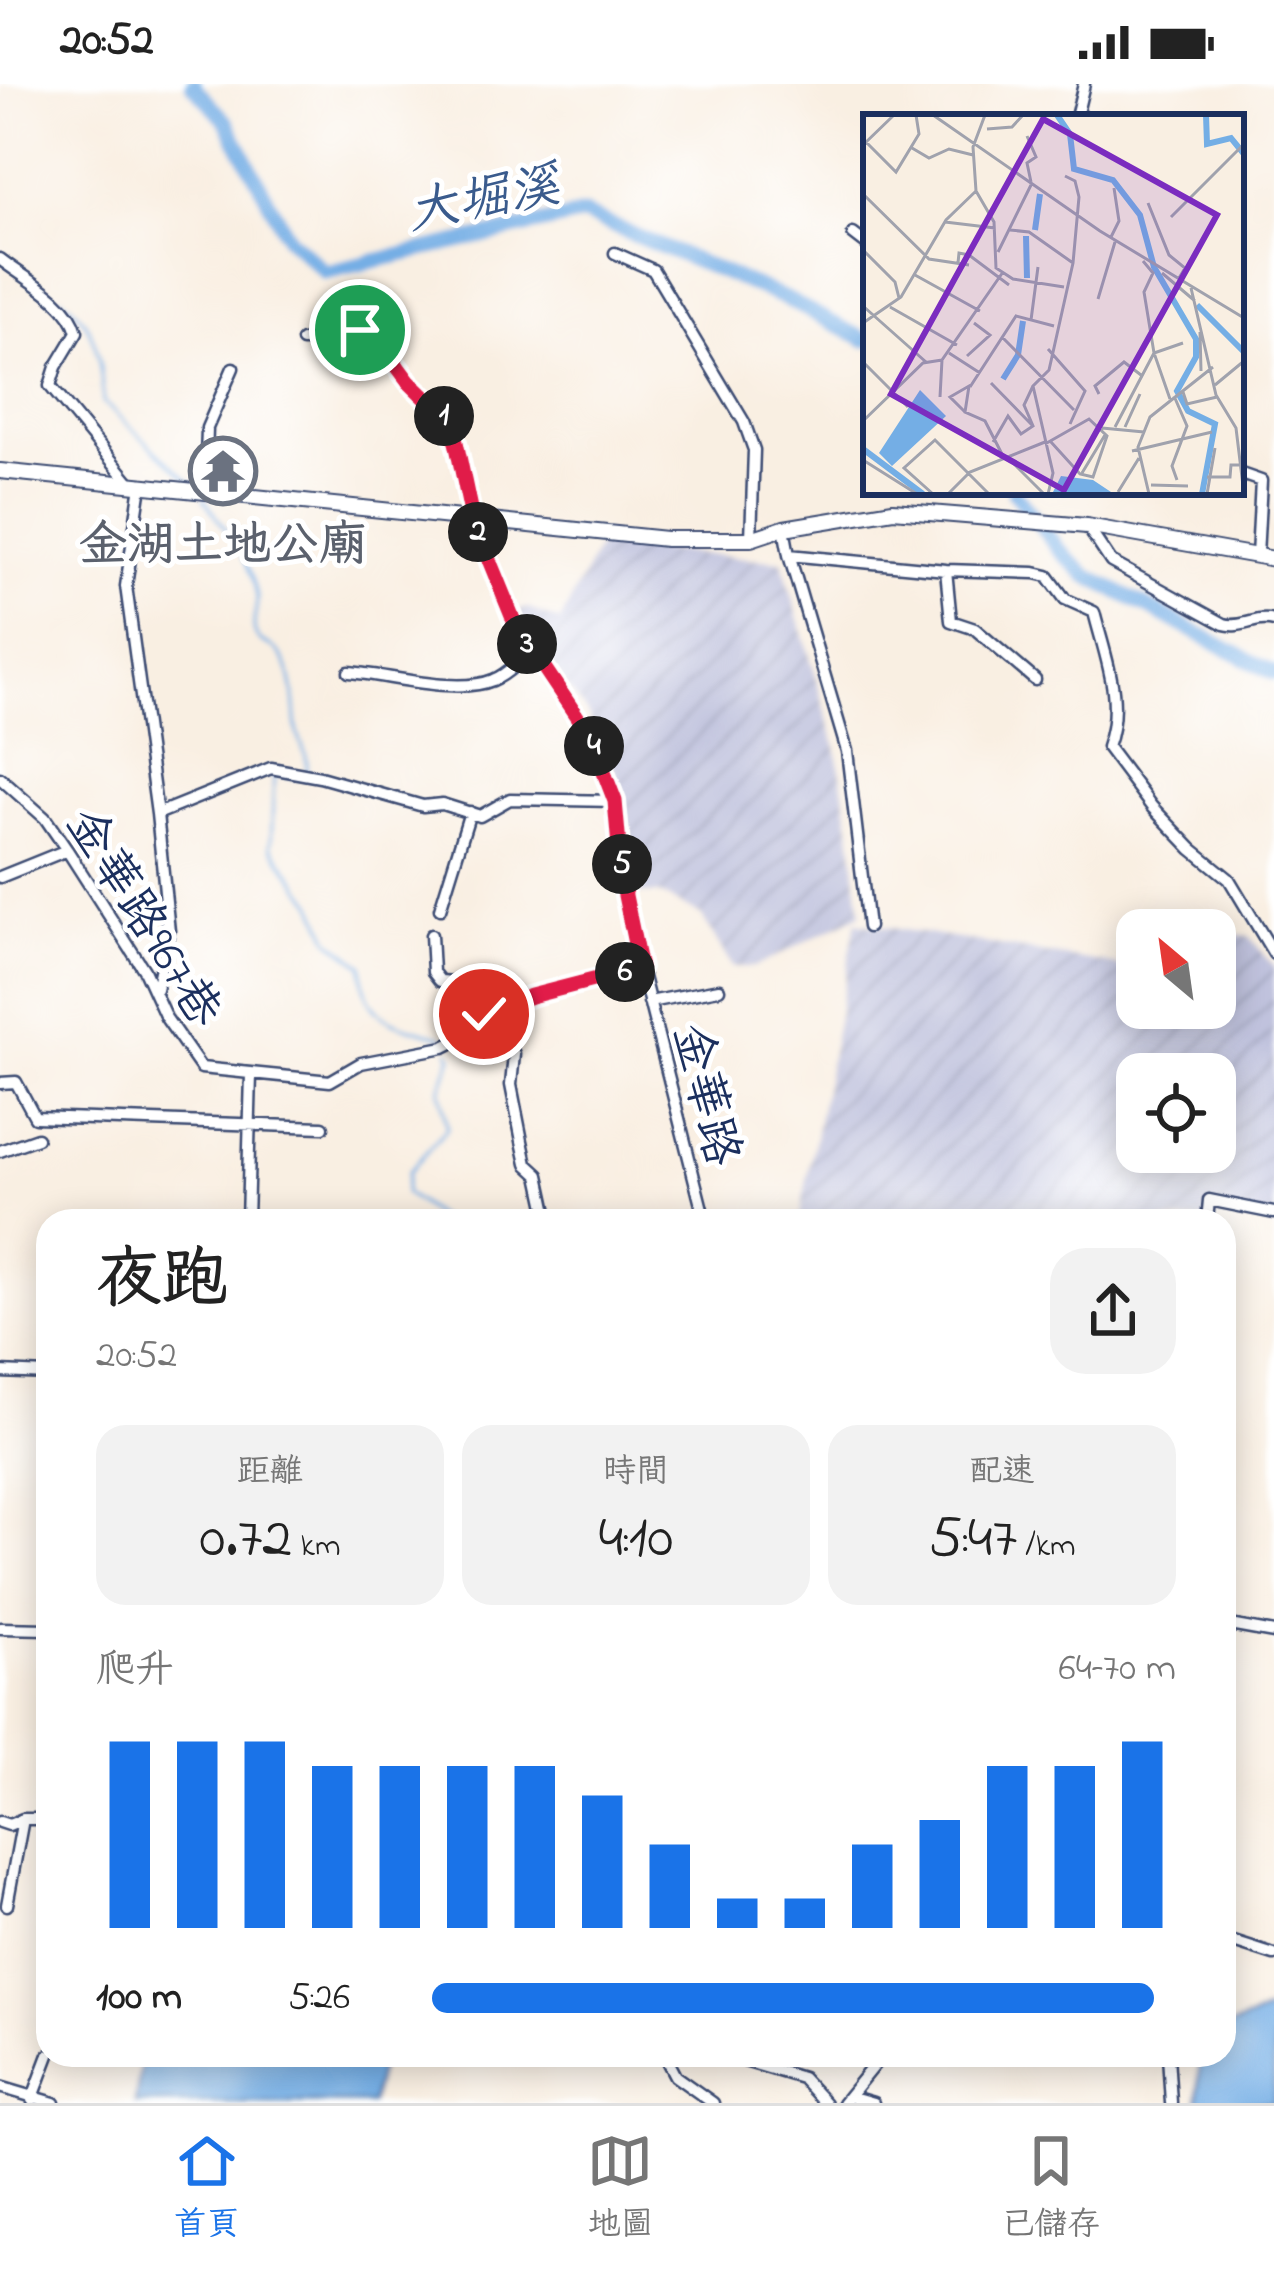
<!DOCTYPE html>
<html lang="zh-TW">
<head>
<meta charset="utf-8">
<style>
  :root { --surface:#fff; --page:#f2f2f2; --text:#222; --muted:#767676; --line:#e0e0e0; --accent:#1a73e8 }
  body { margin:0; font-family:"Indie Flower","LXGW WenKai TC",sans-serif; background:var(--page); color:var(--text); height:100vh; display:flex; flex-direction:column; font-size:45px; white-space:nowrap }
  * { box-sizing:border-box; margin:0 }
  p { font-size:39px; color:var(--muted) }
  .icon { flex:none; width:66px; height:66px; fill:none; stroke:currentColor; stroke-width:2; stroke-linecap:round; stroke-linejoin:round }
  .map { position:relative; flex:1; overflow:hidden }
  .panel { position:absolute; left:36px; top:1125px; width:1200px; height:858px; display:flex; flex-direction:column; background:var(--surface); border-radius:36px; box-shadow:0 6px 30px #0003 }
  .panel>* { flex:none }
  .needle { width:78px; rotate:331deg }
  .tools { position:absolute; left:1116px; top:825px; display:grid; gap:24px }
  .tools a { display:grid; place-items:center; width:120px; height:120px; border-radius:24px; background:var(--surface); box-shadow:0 6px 30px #0003; font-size:60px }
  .pin { position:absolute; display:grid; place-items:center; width:102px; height:102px; color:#fff; margin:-51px; border:6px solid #fff; border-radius:50%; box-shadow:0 3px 12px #0007 }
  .km { position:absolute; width:60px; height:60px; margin:-30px; border-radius:50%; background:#222; color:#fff; font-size:33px; line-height:60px; text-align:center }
  .round { display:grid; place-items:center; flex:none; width:126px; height:126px; border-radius:36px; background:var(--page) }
  .summary { display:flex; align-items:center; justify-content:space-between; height:204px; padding:0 60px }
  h1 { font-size:66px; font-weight:600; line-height:90px }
  .figures { display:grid; grid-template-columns:repeat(3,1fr); gap:18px; height:204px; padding:12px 60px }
  .figures div { display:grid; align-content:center; border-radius:30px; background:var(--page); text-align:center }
  .figures b { font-size:60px; font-weight:600 }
  .figures small { font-size:33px; font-weight:400 }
  .figures p { font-size:33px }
  .chart { height:336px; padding:24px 60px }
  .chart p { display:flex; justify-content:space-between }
  .chart svg { width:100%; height:216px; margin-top:12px; stroke:var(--accent); stroke-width:6 }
  ul { padding:0 60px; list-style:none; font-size:39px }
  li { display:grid; grid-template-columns:192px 144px 1fr; align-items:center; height:90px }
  li i { height:30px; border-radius:15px; background:var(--accent) }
  .status { display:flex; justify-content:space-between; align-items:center; height:84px; padding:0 60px; background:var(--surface); direction:ltr }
  .status svg { height:33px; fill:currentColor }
  .menu { display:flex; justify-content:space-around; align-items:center; height:168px; border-top:3px solid var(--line); background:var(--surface); font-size:33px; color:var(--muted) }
  .menu a { display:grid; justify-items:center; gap:6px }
  .menu .on { color:var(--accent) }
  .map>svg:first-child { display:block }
  .industrial { fill:url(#industrial-furrows); fill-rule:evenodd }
  .water { fill:#74aee5; stroke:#486ea2; stroke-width:3 }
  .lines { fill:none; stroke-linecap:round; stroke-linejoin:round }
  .stream { stroke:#74aee5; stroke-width:3 }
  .river { stroke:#74aee5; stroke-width:15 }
  .minor-casing { stroke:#3c4c72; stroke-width:15 }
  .major-casing { stroke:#3c4c72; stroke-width:18 }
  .minor { stroke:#fff; stroke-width:10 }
  .major { stroke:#fff; stroke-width:14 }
  .route-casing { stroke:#fff; stroke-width:24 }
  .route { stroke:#e11d48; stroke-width:15 }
  .labels { text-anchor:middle; stroke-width:10; stroke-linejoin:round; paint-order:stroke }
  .worship-label { font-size:48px; font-weight:bold; fill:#5b616d; stroke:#fff }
  .street-label { font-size:48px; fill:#1b2f5e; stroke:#fff }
  .water-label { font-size:51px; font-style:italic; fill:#3a5b8d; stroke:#fff }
  .inset-river { fill:none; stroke:#74aee5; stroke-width:6 }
  .inset-road { fill:none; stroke:#a0a2ad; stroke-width:3 }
  .view { fill:#7b2cbf; fill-opacity:0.15; stroke:#7b2cbf; stroke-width:6 }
  .inset-edge { fill:none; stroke:#1b2f5e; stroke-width:6 }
</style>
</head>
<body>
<div class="status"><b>20:52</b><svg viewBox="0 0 49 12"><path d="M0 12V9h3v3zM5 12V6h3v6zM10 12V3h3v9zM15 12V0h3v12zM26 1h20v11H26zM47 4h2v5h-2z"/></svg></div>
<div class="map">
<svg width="1274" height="2019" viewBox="0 0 1274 2019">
  <defs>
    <pattern id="industrial-furrows" width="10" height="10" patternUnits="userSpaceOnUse" patternTransform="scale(3)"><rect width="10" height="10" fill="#c0c2dd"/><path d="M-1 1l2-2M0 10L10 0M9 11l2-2" fill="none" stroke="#a4a7c0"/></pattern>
  </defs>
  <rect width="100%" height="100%" fill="#fff"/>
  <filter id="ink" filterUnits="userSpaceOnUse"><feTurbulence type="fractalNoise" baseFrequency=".00833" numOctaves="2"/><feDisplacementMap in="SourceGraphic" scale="24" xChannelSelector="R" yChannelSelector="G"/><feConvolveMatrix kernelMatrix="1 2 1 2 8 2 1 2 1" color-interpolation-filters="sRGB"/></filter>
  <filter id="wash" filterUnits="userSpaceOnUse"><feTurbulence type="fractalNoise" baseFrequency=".004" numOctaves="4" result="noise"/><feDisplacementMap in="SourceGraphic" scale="48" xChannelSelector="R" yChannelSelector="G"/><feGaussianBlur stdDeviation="2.7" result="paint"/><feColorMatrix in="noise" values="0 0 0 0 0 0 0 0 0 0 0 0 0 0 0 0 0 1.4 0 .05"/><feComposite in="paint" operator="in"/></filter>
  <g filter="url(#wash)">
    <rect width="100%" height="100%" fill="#f9efe2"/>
    <path class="industrial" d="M599,461L782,477L836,662L851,746L861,830L755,883H732L701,831L659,810H638L630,748L615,688L587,629L528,550L518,527L527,524L560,538Z
      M856,838L1137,885V924H1215V848L1249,852L1274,883V1134L1215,1122L1214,1137H799ZM1137,990H1215V1068H1137Z"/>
    <path class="water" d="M1274,1925V2019H1198L1200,1971H1224V1945Z
      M143,1971H381L382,1974L371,2019H135Z"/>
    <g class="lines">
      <path class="stream" d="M61,214C97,238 101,278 103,318L195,402
        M204,415C225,444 251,476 257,513C258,524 251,538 255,549C259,561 269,559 276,566C296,584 294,622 297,645C300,662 310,671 306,689
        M299,694L274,690L271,762L314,820L330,856L363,881C361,935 396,941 441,952L445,959
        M444,1137L405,1109L408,1089L447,1044L440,1006L452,972L449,967"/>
      <path class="river" d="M192,0L227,38L288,154L325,188L584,130L788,216L866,256
        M1014,408L1060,467L1086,491L1274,589"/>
    </g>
  </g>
  <g filter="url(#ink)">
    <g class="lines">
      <defs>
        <path id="minor" d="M1076,33L1084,0
          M853,150L866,160
          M615,169L653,186L744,338L754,366L751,455
          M0,175C24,194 70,217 77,248L56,283L50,302L131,400
          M302,257H319L360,246L374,251L409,298L444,332L456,358L473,434L516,542L590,652L615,717L623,797L639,877L705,1137
          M1241,390L1261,397L1257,472
          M141,401L126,502L157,730L169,847L156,905
          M205,408L207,344L233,284
          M1087,442L1111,478L1224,540C1242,545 1255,532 1274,537
          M784,444L789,471L946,486L1035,489L1048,492L1065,515L1094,528C1106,576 1124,616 1107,663L1152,723L1192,765L1229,795L1274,870
          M789,471L847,667L868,843
          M946,486L951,537L975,545L1035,596
          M349,588C389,591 457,611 493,596C509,590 517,577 532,568
          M0,694L45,734L67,766L144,886L166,934L201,984L330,997L361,979L444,963L454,958L458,941C512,909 581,900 640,885
          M157,730L271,684L320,693L423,722L442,720L480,732L510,715L615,717
          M0,793L67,766
          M440,825L470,728
          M431,851L433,888L440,897L468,899L489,939L505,950L514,970L511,1001L522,1057L527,1080L539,1091L549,1137
          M649,918L719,905
          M0,999L16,998L35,1033L323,1043
          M0,1067L37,1054
          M433,1135L435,1137
          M247,1137L251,990
          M676,1137L703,1130
          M1207,1137L1209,1116L1274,1129
          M0,1288L48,1290
          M1224,1540L1274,1549
          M0,1544L48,1545
          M0,1738L9,1741L23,1735H48
          M7,1821L23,1735
          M1224,1855L1274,1871
          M664,1971L675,1992L713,2019
          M724,1971L802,1994L825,2019
          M1168,1971L1171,2019
          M0,2003L54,2019
          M849,2012L873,2019
          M32,2016L49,1971
          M843,2019L882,1971"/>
        <path id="major" d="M0,387L666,455H751L784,444L893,426L1087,442L1274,475"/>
      </defs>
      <use href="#minor" class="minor-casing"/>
      <use href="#major" class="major-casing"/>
      <use href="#minor" class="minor"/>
      <use href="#major" class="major"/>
    </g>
  </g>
  <g class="lines" filter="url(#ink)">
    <defs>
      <path id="route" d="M360,246L374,251L409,298L444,332L456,358L472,434L516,542L590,652L615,717L622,797L640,884L531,912L484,930"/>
    </defs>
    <use href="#route" class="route-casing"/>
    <use href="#route" class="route"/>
  </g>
  <defs>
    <symbol id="temple-ring" viewBox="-11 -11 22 22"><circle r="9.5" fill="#fff" stroke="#6b7280" stroke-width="1.5"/><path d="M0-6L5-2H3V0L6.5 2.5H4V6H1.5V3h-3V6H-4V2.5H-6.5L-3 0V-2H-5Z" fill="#6b7280"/></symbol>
  </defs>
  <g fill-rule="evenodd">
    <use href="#temple-ring" x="185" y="349" width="76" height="76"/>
  </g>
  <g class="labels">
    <g class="worship-label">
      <text x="223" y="475">金湖土地公廟</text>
    </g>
    <g class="street-label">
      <text transform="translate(146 832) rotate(58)" y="17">金華路967巷</text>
      <text transform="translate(709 1010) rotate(76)" y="17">金華路</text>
    </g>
    <g class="water-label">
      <text transform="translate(483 112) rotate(-11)" y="18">大堀溪</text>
    </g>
  </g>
  <g transform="translate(863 30)">
    <rect width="381" height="381" fill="#f9efe2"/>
    <path d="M57,276L83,302L29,352L16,339ZM198,362L230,366L251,380H189Z" fill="#74aee5"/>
    <path class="inset-river" d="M194,1L207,20L211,55L250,66L277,101L291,153L333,225V243L314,277L325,297L352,310L339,380M343,1L344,30L368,24L381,40M172,116L177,80M163,122L164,164M334,191L381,238M140,265L155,241L160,207M0,335L60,380"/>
    <path class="inset-road" d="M70,1L237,117L381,204M124,15L149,13L160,1M164,22L173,43L164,49L168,68M0,25L33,58L56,20L53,1M1,30L31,1M49,34L66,44L86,35L110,41M113,77L131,108L133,154L150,165L201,173M0,80L66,145L106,151M285,89L306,141L322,154L316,164M308,103L381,30M82,108L132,114M147,116L166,118L210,149M248,123L256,107L251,74M0,136L32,168L36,184M135,138L168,71M280,147L290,159L281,178L291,239L307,285M95,149L96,139L106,141L146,171M299,159L332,187M52,161L117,197M328,174L353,281L373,314L381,380M235,185L252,128M0,192L63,248M27,193L94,231M168,206L175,153M0,209L38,183L83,106L113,77L110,33L122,1M337,218L338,257M139,223L211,296M185,235L222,277L207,310M86,239L117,259M104,242L127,221L111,209M0,248L45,293M128,269L169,311M352,271L381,247M107,273L153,202L191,212M320,278L324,290L354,283M236,280L232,272L261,248L278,261M311,282L324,312L309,352L314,366M77,283L79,246L140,158M102,298L87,283L106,272L102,298L122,307L141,344M0,307L60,249L79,246M252,313L291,239L320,229M262,313L277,280M239,314L281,318M130,328L145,302L158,320L170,312L161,291L170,272M182,330L226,305L244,322L230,363L217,360L188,328M269,337L349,318M144,343L181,380M0,346L54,380M219,359L242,321M344,363H367L368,351H376M288,371L325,372M255,378L276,344M70,380L41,354L72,326L126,380M85,380L107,358L182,328M185,380L190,359L170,272L186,256L210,149L216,83L212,67L202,62M286,380L275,333L287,303L350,253M344,380L352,334"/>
    <path class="view" d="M180,5L354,101L201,376L28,280Z"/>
    <rect width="381" height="381" class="inset-edge"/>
  </g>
</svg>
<div class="tools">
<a><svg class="needle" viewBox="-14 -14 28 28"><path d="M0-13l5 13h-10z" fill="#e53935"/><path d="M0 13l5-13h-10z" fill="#767676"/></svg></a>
<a><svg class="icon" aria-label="locate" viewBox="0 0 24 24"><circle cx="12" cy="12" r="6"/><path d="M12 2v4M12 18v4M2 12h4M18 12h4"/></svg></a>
</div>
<div class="pin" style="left:360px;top:246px;background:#1e9e55"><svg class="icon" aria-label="arrive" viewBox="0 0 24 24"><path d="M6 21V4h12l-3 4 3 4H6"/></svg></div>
<div class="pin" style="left:484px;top:930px;background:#d93025"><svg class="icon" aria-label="check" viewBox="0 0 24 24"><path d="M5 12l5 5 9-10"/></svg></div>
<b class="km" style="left:444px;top:332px">1</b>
<b class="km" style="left:478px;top:448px">2</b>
<b class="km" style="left:527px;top:560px">3</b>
<b class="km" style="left:594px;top:662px">4</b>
<b class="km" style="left:622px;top:780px">5</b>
<b class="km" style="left:625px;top:888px">6</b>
<section class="panel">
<div class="summary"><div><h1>夜跑</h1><p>20:52</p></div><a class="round"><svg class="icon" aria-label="share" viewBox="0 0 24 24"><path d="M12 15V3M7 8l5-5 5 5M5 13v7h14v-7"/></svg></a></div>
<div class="figures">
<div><p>距離</p><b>0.72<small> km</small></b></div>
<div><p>時間</p><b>4:10</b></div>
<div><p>配速</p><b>5:47<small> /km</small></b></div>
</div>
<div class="chart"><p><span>爬升</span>64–70 m</p>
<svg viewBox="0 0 160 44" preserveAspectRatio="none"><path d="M5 44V6M15 44V6M25 44V6M35 44V11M45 44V11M55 44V11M65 44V11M75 44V17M85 44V27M95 44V38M105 44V38M115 44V27M125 44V22M135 44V11M145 44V11M155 44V6"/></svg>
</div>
<ul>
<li><b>100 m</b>5:26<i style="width:97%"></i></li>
</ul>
</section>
</div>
<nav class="menu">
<a class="on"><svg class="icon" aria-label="home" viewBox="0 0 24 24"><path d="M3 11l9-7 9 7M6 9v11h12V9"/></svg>首頁</a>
<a><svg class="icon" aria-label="map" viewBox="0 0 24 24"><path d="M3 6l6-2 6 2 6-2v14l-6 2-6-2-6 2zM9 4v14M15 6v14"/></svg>地圖</a>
<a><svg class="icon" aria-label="saved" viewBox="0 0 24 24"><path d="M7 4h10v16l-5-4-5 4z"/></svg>已儲存</a>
</nav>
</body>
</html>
